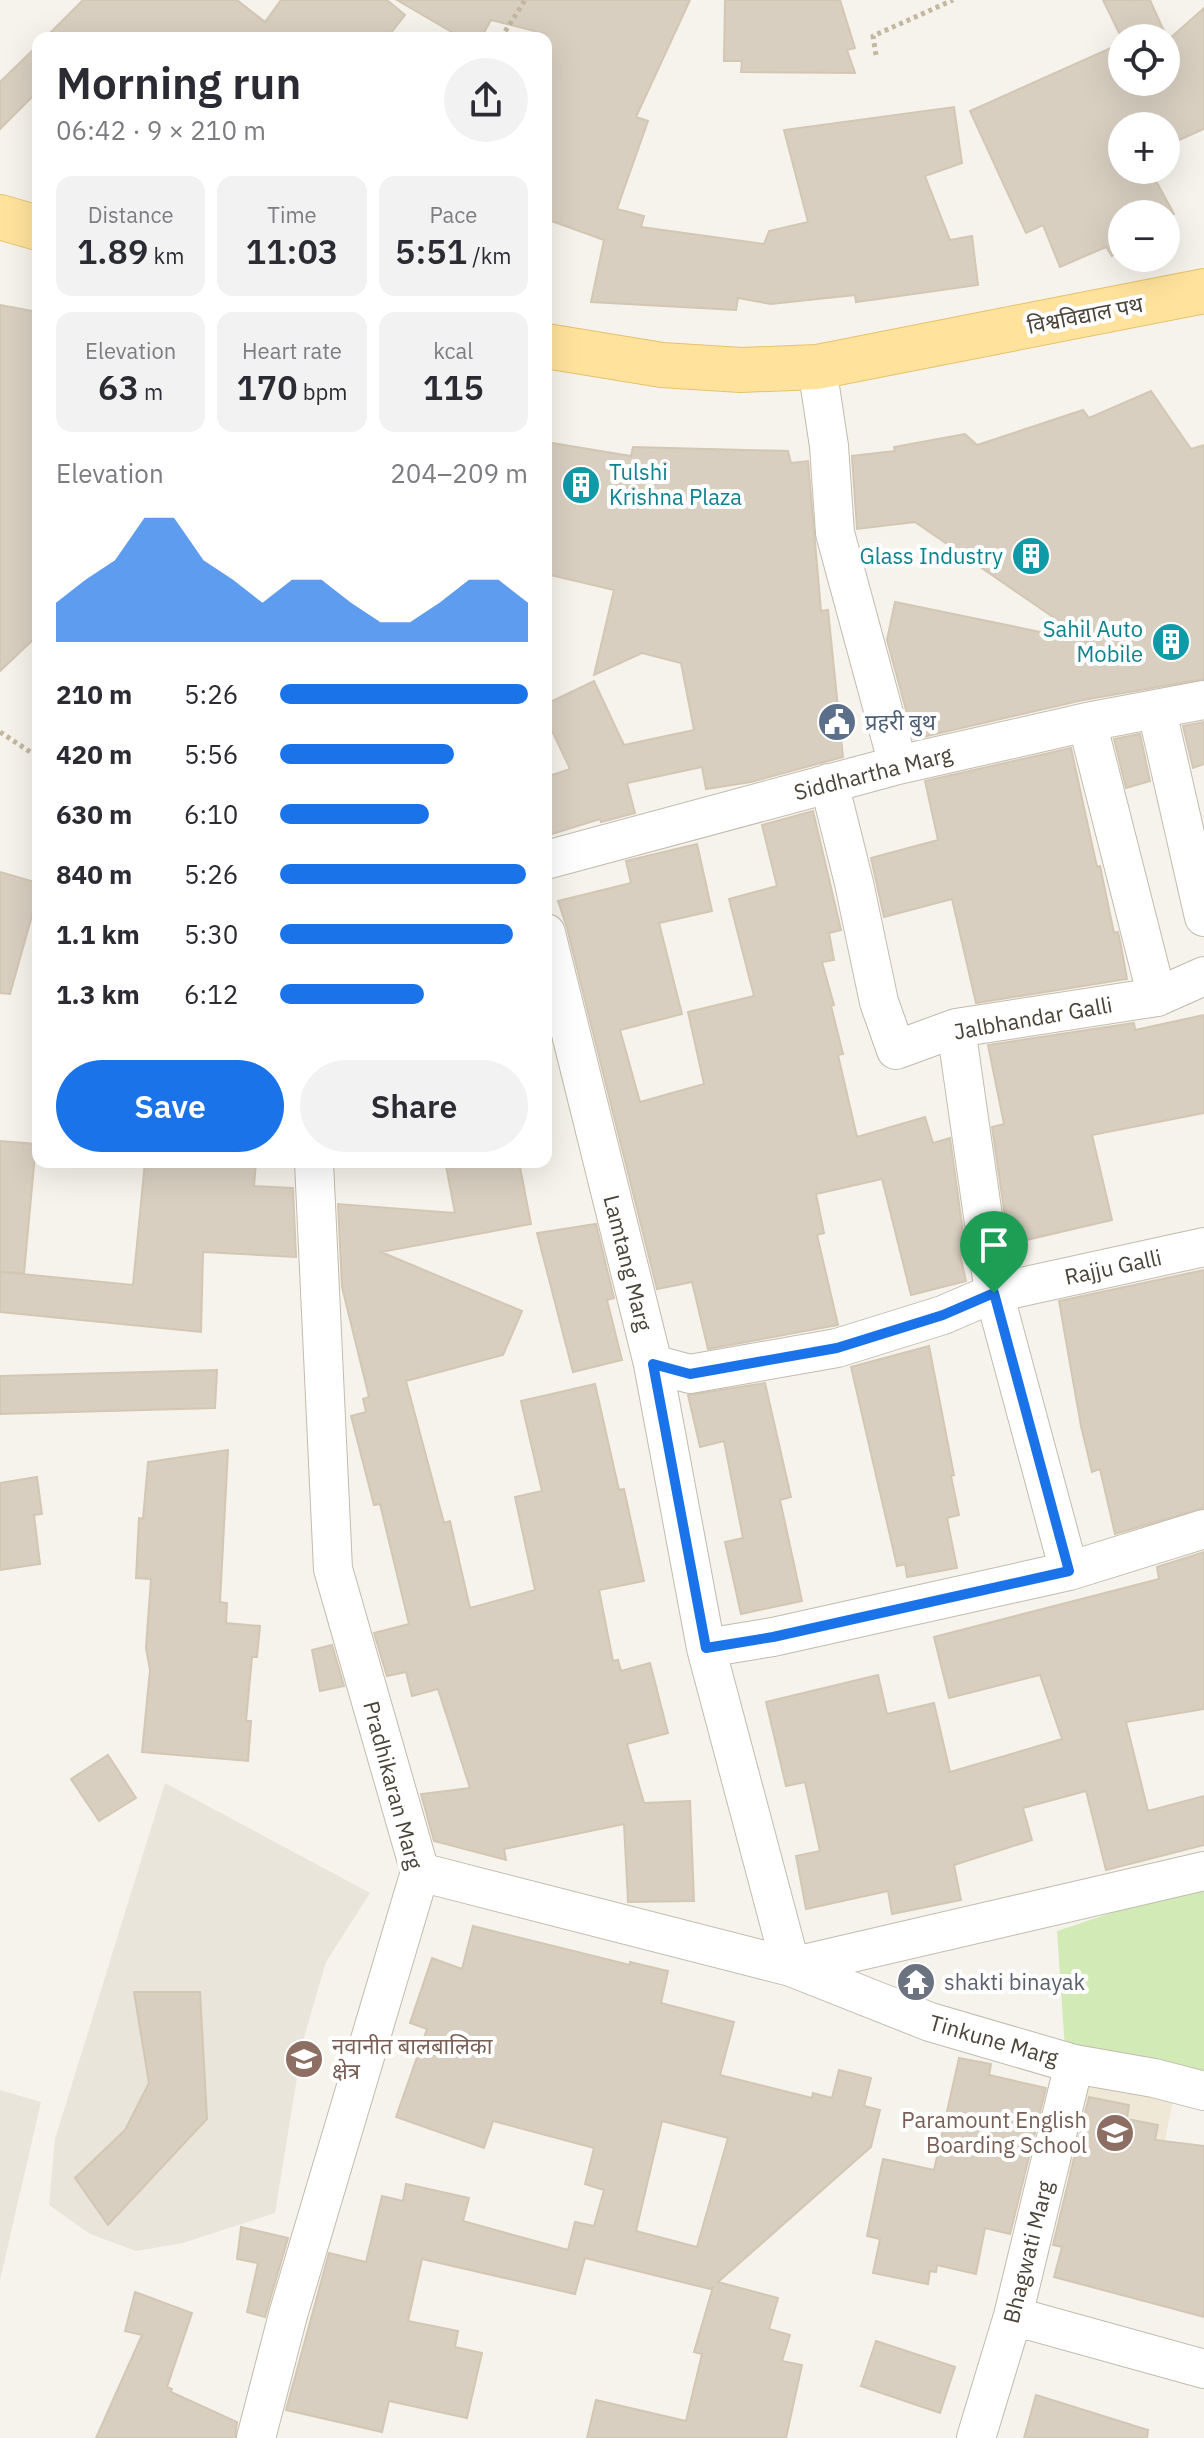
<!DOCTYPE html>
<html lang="en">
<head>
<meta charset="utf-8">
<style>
  :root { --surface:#fff; --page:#f2f2f3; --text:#2b2b33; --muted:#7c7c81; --accent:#1a73e8 }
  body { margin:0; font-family:"IBM Plex Sans","Noto Sans Devanagari",sans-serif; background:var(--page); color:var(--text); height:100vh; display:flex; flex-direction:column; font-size:30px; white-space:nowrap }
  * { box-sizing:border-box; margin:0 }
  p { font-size:26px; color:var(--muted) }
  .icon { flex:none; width:44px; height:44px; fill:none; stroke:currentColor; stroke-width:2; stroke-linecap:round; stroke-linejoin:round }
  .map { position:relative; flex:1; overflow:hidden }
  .panel { position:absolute; left:32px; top:32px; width:520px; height:1136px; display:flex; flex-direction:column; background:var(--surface); border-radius:16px; box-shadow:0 8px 32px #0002 }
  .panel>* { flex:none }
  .fabs { position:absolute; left:1108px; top:24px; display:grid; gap:16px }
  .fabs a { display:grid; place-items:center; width:72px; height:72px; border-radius:50%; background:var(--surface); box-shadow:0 8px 32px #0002; font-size:40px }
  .pin { position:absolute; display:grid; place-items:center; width:68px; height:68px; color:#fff; margin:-82px -34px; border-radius:50% 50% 50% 0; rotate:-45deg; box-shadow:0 0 8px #0007 }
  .pin .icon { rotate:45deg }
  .round { display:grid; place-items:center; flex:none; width:84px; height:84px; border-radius:42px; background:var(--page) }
  .head { display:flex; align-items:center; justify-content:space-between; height:136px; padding:0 24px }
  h1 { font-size:44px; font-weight:600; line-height:60px }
  .metrics { display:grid; grid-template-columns:repeat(3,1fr); gap:12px; height:136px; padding:8px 24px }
  .metrics div { display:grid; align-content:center; border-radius:16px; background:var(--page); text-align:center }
  .metrics b { font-size:34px; font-weight:600 }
  .metrics small { font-size:22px; font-weight:400 }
  .metrics p { font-size:22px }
  .chart { height:224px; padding:16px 24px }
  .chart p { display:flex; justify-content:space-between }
  .chart svg { width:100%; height:144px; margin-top:8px; fill:var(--accent); opacity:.7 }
  .cta { display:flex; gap:16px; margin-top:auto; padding:16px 24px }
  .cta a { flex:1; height:92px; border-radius:48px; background:var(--accent); color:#fff; font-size:32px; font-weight:600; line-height:92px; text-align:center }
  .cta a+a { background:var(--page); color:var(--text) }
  ul { padding:0 24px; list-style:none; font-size:26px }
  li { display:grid; grid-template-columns:128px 96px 1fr; align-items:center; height:60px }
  li i { height:20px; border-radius:10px; background:var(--accent) }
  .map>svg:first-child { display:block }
  .residential { fill:#eae5da }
  .education { fill:#efe8d6 }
  .green { fill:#d2eab5 }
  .building { fill:#d8cfc1; stroke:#d3c7b4; stroke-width:2; fill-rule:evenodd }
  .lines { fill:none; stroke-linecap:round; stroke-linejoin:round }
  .minor-casing { stroke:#c2bbae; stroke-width:40 }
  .primary-casing { stroke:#e6c16a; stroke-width:46 }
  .path { stroke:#c4b79f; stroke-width:5; stroke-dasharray:4 4; stroke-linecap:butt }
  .minor { stroke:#fff; stroke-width:38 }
  .primary { stroke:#ffe39c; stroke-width:44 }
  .route-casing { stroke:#fff; stroke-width:16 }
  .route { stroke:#1a73e8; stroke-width:10 }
  .labels { text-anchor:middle; stroke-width:8; stroke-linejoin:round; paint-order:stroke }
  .street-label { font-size:22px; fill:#4b4439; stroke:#fff }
  .culture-label { font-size:22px; fill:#0d838f; stroke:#fff; text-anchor:end }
  .service-label { font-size:22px; fill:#4e5e75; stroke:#fff; text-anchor:start }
  .worship-label { font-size:22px; fill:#5b616d; stroke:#fff; text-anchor:start }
  .education-label { font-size:22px; fill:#785e54; stroke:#fff; text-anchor:start }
</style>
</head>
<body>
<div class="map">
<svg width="1204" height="2438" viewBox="0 0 1204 2438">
  <rect width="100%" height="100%" fill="#f6f3ec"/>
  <path class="residential" d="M165,1783L370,1893L326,1962L303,2041L275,2213L183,2243L136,2251L90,2234L49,2205L55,2139Z
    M0,2090L41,2102L0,2280Z"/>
  <path class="education" d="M1079,2075L1174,2095L1155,2192L1053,2171Z"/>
  <path class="green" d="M1204,1882V2075L1065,2049L1057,1931Z"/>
  <path class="building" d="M83,0H237L265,22L281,0H387L405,15L387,38H45Z
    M397,0H690L636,117L648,121L617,209L644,216L641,227L764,244L769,231L808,222L784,130L954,107L962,163L925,176L950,240L972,236L978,285L856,302L855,295L771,304L738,298L736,310L591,302L604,240L546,219V34L491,20L481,38H462Z
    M725,0H840L855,48L847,50L855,73L741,72L742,61H724Z
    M1103,0H1150L1168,40L1204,8V129L1166,146V126H1122V170H1150L1174,214L1166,220V214H1122V249L1112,256L1106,247L1060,267L1043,225L1026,233L970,111L1122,43V82H1166V38L1122,39Z
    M38,45V91L0,129V82Z
    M0,305L38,312V635L0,671Z
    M1151,391L1191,449L1204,445V679L1083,700L914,739L887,640L895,602L1089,642L915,522L857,529L852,456L895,451L894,447L965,434L977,445L1083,410L1089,418Z
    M546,442L631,456L633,447L788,451L791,463L808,461L821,611L828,610L843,757L751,782L706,789L702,767L627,783L635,813L601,822L600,819L546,836V777L570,769L546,718V704L594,681L624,745L694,730L681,663L642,653L594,675L614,590L546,574Z
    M1204,722V764L1193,768L1183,726Z
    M1140,734L1150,781L1126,788L1114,739Z
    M1071,748L1097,867L1100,866L1114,933L1118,932L1121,946L1127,979L976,1003L952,899L884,917L871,858L938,840L925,781Z
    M813,811L841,930L829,933L834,960L822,962L834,1005L831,1006L843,1054L838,1055L857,1137L925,1117L933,1143L950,1138L966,1254L960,1255L966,1281L911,1295L882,1179L816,1194L824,1233L817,1235L838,1325L708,1349L692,1282L657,1289L567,928L558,901L631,883L626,861L697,844L712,911L659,923L682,1014L620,1030L640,1102L704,1084L688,1012L754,996L729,899L777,886L762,825Z
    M0,872L38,883V894L10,994L0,993Z
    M1204,1015V1113L1092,1135L1112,1220L1009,1244L992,1127L1004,1124L988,1045L1134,1023L1135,1030Z
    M0,1141L36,1144L24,1273L1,1272L133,1285L145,1162H256L254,1186L293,1188L296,1257L203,1252L201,1332L0,1312Z
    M464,1162H519L531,1224L381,1252L522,1311L503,1355L406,1381L444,1523L450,1521L470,1608L535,1590L515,1497L542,1491L521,1401L595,1384L619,1490L624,1489L644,1581L599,1590L613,1661L618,1660L621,1671L650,1663L668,1733L627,1744L644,1803L690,1801L694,1901L628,1902L624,1824L504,1849L506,1860L434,1841L421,1794L470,1788L438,1689L412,1696L406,1672L387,1676L374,1633L409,1624L380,1504L374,1505L351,1416L366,1412L363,1399L369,1397L342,1287L338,1204L455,1213L446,1166Z
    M596,1224L614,1298L607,1300L622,1360L573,1372L537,1233Z
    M1204,1270V1508L1115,1534L1100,1469L1092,1472L1081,1426L1059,1301Z
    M929,1346L954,1475L951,1476L959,1515L947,1518L957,1568L907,1577L905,1564L897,1566L851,1367Z
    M217,1370L215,1408L0,1414V1376Z
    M765,1383L791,1497L780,1500L802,1601L741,1614L725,1542L743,1538L724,1441L700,1447L688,1395Z
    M228,1450L220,1602L227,1603L226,1623L260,1626L257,1657H252L246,1721H251L248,1761L142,1752L150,1670L146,1648L151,1579L136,1578L139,1518L143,1519L148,1462Z
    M37,1477L42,1514L34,1515L40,1564L0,1570V1483Z
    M1204,1552V1709L1126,1722L1148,1811L1204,1796V1845L1106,1870L1086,1791L1023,1808L1032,1840L954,1865L961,1900L892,1914L888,1891L806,1909L796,1856L820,1851L805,1782L786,1786L766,1702L878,1675L887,1714L934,1703L950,1772L1062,1739L1040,1675L949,1698L934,1637L1159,1579L1157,1567Z
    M332,1645L344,1686L320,1691L312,1650Z
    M108,1755L136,1798L99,1821L71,1779Z
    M473,1926L630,1965V1962L668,1971L661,2003L734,2022L720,2075L812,2098L813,2093L832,2098L839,2070L871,2078L864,2106L880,2110L871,2147L718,2282L778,2298L769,2329L790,2335L782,2361L802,2365L786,2438H587L596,2400L686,2421L702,2354L694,2352L713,2287L710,2289L585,2258L575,2294L422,2259L408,2321L458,2331L455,2347L482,2353L467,2418L389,2401L382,2432L286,2410L329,2253L366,2262L382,2196L403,2201L406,2184L469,2198L463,2221L568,2250L575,2222L594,2226L604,2190L585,2184L594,2148L493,2121L484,2148L396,2117L427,2029L410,2023L432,1958L462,1969ZM662,2121L728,2138L697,2247L636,2231Z
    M134,1992H200L207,2119L108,2225L75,2178L125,2130L149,2083Z
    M959,2058L991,2064L989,2075L1046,2088L1010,2234L985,2228L976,2274L937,2265L936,2272L930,2271L928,2284L873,2273L880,2239L867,2236L883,2159L934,2170Z
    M1089,2097L1129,2105L1127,2119L1158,2125L1155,2140L1204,2146V2317L1054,2277L1062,2247L1053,2245Z
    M241,2227L288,2238L265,2317L247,2312L258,2263L237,2259Z
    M135,2292L192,2313L167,2387L172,2389L171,2392L237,2422L235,2438H96L142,2335L125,2331Z
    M876,2341L955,2367L940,2413L861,2386Z
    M1036,2395L1148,2430L1147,2438H1024Z"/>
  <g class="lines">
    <defs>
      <path id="minor" d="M817,367L829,446L835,533L898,765
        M1157,711L1204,917
        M1087,722L1157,997
        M829,783L854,883L879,1002L896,1050L956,1028L1157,997L1204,976
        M546,860L898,765L1087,722L1204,700
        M546,933L653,1364L706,1648L791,1967L1204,1871
        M956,1028L994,1293L1069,1571
        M653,1364L690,1374L837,1348L943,1315L994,1293L1204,1247
        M706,1648L773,1637L1069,1571L1204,1529
        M420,1872L791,1967L930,2022L1074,2064L1154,2078L1204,2091
        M1013,2316L1204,2369
        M256,2438L288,2315L420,1872L333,1569L314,1162
        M976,2438L1013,2316L1074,2064"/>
      <path id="primary" d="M0,217L38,228
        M546,346L662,365L741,370L817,367L1204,291"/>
    </defs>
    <use href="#minor" class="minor-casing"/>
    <use href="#primary" class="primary-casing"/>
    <path class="path" d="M501,38L525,0
      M876,55L873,36L953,0
      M0,732L38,757"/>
    <use href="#minor" class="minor"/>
    <use href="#primary" class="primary"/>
  </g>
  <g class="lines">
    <defs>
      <path id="route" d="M994,1293L1069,1571L773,1637L706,1648L653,1364L690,1374L837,1348L943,1315Z"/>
    </defs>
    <use href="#route" class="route-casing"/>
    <use href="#route" class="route"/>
  </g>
  <defs>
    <symbol id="building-disc" viewBox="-11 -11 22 22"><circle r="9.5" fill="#0f9aa8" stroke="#fff"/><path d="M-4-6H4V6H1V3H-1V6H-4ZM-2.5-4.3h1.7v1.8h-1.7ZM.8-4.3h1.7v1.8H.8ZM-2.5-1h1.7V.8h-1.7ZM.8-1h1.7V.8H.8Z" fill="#fff"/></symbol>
    <symbol id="civic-disc" viewBox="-11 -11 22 22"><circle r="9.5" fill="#5c6f8a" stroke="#fff"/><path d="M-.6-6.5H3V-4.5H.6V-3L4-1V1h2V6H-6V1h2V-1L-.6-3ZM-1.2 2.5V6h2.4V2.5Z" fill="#fff"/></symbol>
    <symbol id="temple-disc" viewBox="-11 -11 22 22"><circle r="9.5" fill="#6b7280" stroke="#fff"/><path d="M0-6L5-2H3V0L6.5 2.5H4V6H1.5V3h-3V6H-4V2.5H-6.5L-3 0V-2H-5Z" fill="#fff"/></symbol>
    <symbol id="school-disc" viewBox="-11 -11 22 22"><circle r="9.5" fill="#8d6e63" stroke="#fff"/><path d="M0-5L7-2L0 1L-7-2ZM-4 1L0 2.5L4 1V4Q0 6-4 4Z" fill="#fff"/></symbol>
  </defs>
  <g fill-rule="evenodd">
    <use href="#building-disc" x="559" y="463" width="44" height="44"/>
    <use href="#building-disc" x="1009" y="534" width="44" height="44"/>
    <use href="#building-disc" x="1149" y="620" width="44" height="44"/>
    <use href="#civic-disc" x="815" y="700" width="44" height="44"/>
    <use href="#temple-disc" x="894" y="1960" width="44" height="44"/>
    <use href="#school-disc" x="282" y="2037" width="44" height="44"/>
    <use href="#school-disc" x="1093" y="2111" width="44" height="44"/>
  </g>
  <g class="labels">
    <g class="street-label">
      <text transform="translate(1085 315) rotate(-11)" y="8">विश्वविद्याल पथ</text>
      <text transform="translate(873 773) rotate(-14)" y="8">Siddhartha Marg</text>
      <text transform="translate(1033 1018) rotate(-10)" y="8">Jalbhandar Galli</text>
      <text transform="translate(628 1263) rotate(76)" y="8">Lamtang Marg</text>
      <text transform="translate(1113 1267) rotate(-12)" y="8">Rajju Galli</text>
      <text transform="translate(393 1785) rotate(75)" y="8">Pradhikaran Marg</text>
      <text transform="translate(994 2040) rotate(16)" y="8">Tinkune Marg</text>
      <text transform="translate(1028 2252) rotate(-76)" y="8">Bhagwati Marg</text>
    </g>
    <g class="culture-label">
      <text x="609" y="480" text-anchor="start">Tulshi<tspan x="609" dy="25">Krishna Plaza</tspan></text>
      <text x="1003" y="564">Glass Industry</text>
      <text x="1143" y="637">Sahil Auto<tspan x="1143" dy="25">Mobile</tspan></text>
    </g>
    <g class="service-label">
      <text x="865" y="730">प्रहरी बुथ</text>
    </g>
    <g class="worship-label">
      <text x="944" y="1990">shakti binayak</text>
    </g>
    <g class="education-label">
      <text x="332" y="2054">नवानीत बालबालिका<tspan x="332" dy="25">क्षेत्र</tspan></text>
      <text x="1087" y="2128" text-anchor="end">Paramount English<tspan x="1087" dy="25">Boarding School</tspan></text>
    </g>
  </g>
</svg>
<div class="fabs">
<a><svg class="icon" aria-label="locate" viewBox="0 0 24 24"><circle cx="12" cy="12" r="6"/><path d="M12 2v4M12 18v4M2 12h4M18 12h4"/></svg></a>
<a>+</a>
<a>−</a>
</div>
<div class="pin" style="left:994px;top:1293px;background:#1e9e55"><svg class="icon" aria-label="arrive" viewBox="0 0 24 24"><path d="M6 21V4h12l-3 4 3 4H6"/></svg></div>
<section class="panel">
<div class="head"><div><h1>Morning run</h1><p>06:42 · 9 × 210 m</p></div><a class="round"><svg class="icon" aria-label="share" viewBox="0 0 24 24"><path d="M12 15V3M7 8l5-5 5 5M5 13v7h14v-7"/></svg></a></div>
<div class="metrics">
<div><p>Distance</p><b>1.89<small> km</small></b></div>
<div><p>Time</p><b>11:03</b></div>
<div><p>Pace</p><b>5:51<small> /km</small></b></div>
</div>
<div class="metrics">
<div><p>Elevation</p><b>63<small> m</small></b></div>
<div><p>Heart rate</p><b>170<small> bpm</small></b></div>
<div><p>kcal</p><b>115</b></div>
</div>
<div class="chart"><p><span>Elevation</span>204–209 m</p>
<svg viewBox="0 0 160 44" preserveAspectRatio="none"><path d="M0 44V32L10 25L20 19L30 6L40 6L50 19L60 25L70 32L80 25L90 25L100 32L110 38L120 38L130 32L140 25L150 25L160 32V44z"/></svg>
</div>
<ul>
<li><b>210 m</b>5:26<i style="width:100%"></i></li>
<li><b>420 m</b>5:56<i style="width:70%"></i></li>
<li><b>630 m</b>6:10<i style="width:60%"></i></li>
<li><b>840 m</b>5:26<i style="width:99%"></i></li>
<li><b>1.1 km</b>5:30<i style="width:94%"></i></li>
<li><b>1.3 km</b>6:12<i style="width:58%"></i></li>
</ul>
<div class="cta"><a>Save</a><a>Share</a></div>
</section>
</div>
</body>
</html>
